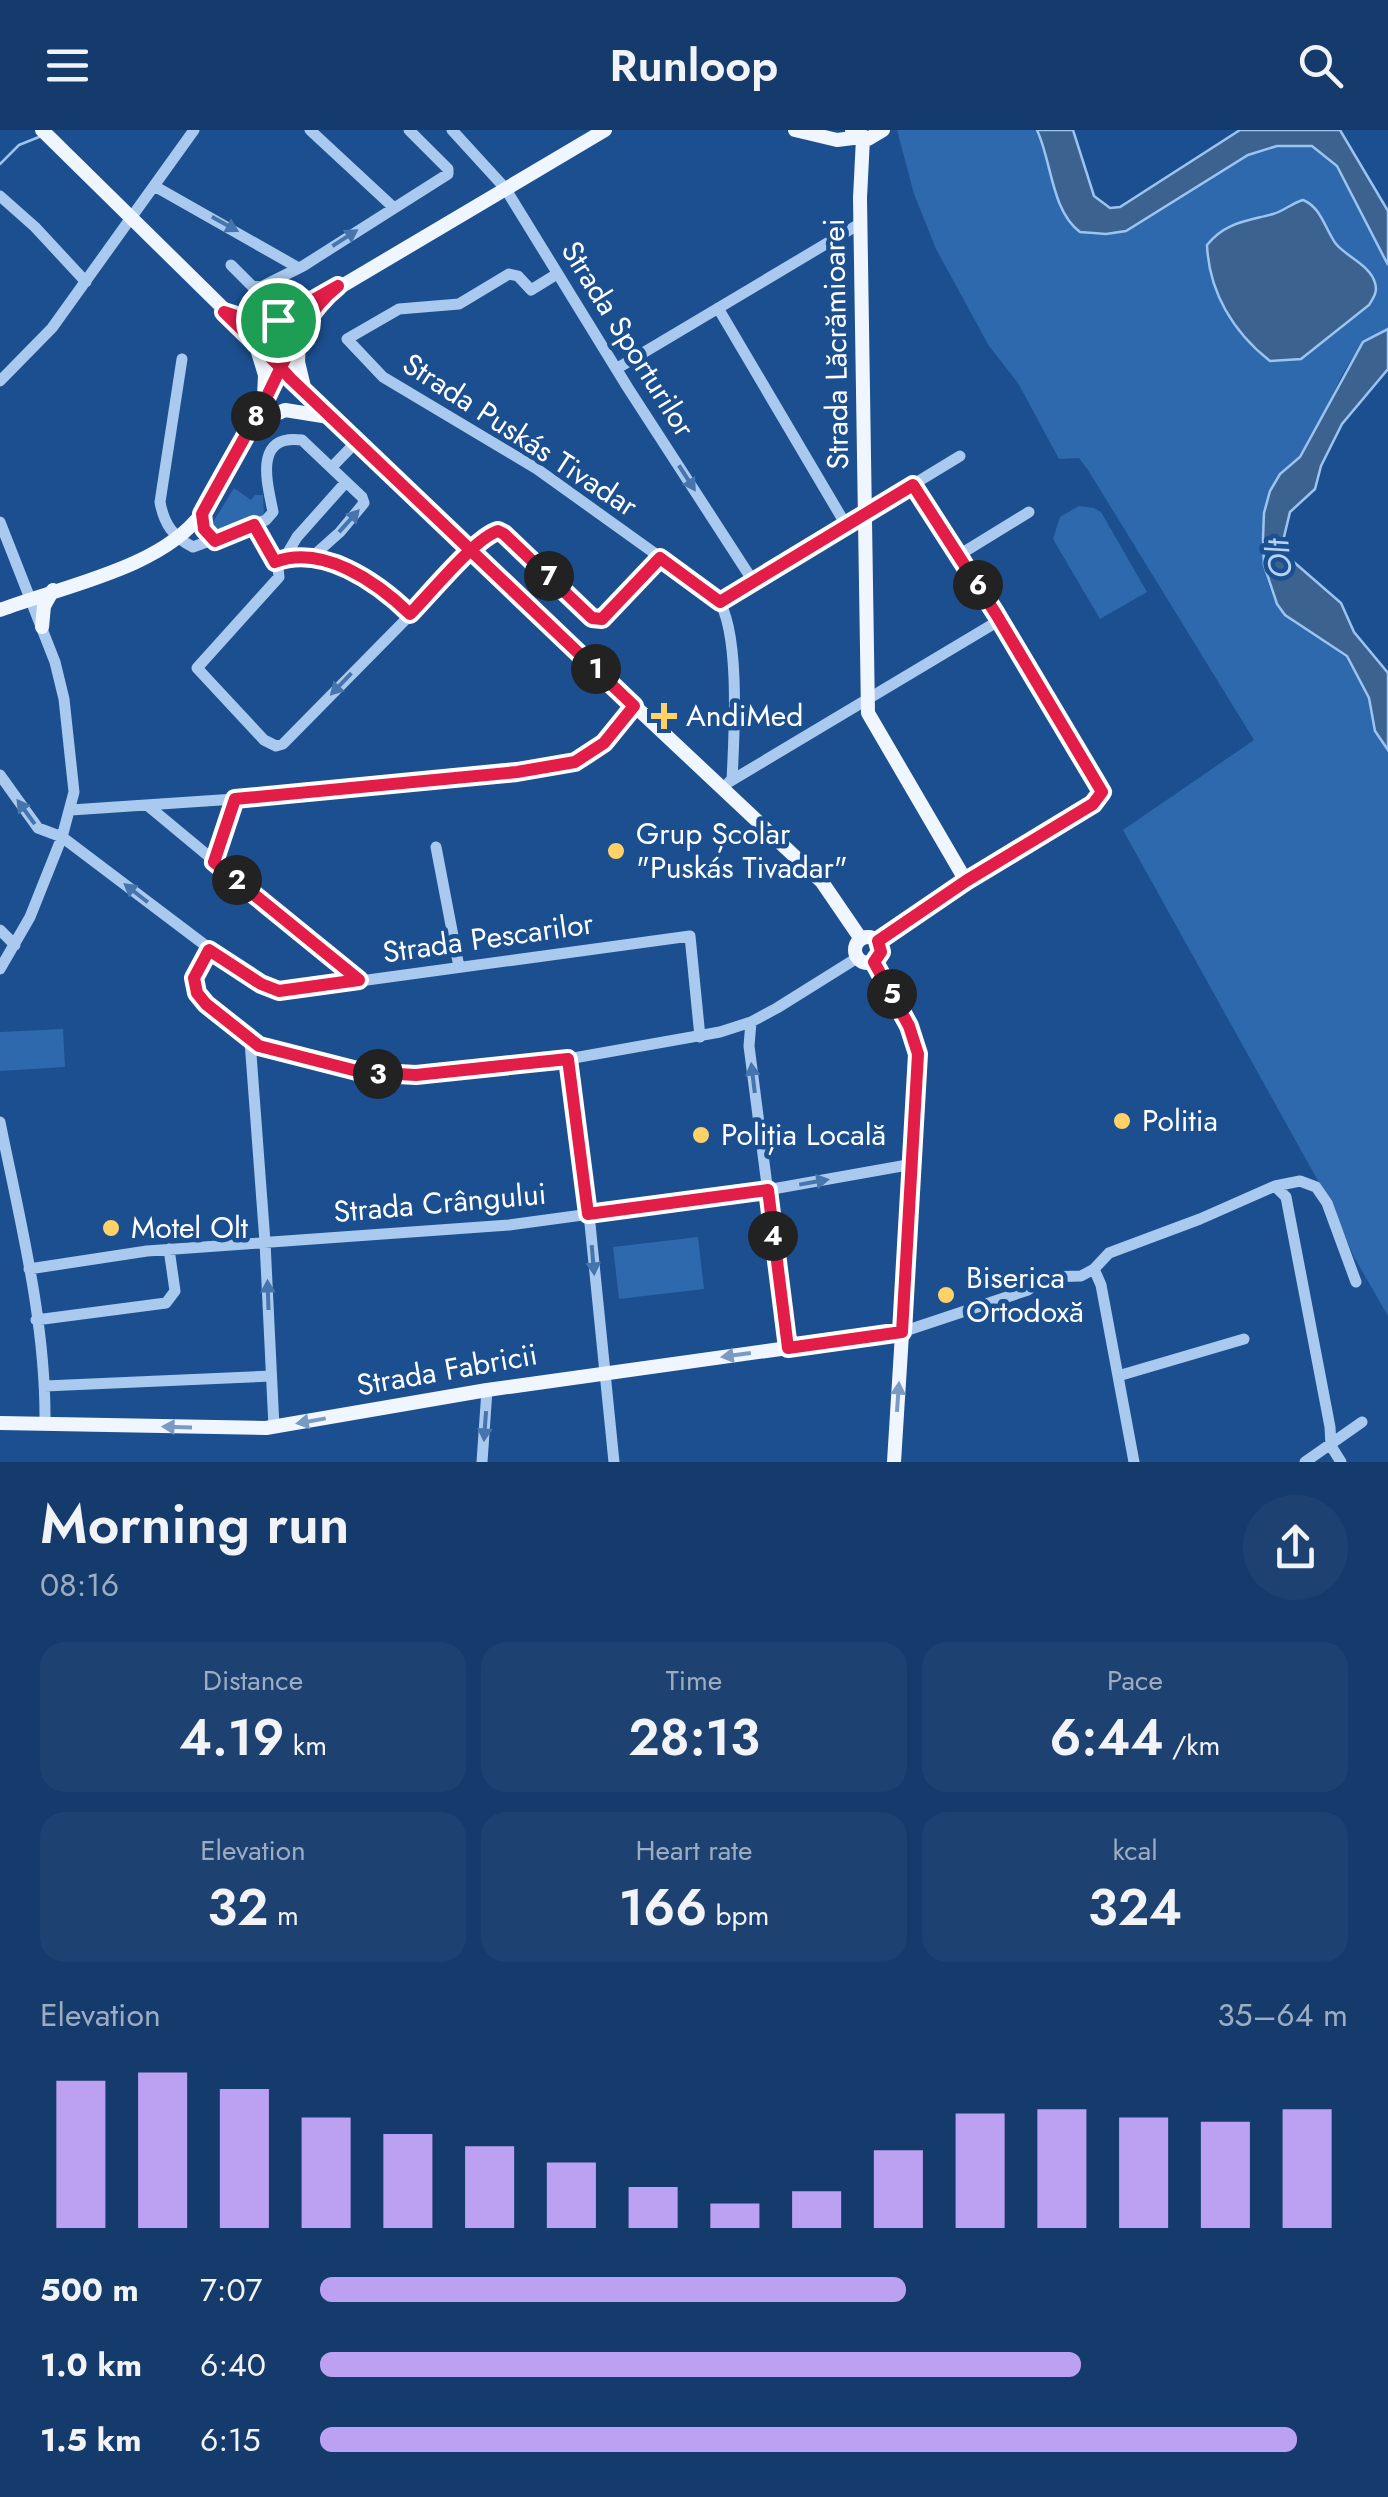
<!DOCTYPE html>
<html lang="en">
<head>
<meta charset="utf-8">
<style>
  :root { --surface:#143b6b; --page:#1d4271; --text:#f1f3f6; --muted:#9dadc1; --accent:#bca0f2 }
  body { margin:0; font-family:Jost,sans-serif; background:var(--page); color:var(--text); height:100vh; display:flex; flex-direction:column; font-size:38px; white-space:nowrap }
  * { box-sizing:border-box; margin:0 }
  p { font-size:32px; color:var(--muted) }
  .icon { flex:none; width:55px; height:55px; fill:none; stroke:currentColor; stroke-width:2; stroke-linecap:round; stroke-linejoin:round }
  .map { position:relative; height:1332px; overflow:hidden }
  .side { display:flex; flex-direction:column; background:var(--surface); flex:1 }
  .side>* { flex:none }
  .pin { position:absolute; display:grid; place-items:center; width:85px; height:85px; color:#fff; margin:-42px; border:5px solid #fff; border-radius:50%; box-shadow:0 2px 10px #0007 }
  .km { position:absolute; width:50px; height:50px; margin:-25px; border-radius:50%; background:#222; color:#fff; font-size:28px; line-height:50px; text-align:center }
  .round { display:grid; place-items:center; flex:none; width:105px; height:105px; border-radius:52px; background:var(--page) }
  .headline { display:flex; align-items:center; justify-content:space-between; height:170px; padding:0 40px }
  h1 { font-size:55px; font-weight:600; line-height:75px }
  .metrics { display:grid; grid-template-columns:repeat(3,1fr); gap:15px; height:170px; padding:10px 40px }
  .metrics div { display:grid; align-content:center; border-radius:25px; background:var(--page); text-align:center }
  .metrics b { font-size:50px; font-weight:600 }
  .metrics small { font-size:28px; font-weight:400 }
  .metrics p { font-size:28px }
  .chart { height:280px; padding:20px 40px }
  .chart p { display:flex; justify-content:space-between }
  .chart svg { width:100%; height:180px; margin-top:10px; stroke:var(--accent); stroke-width:6 }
  ul { padding:0 40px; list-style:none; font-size:32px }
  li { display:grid; grid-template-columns:160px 120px 1fr; align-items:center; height:75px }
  li i { height:25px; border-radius:12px; background:var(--accent) }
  header { display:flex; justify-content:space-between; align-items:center; height:130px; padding:0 40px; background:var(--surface); font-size:45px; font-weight:600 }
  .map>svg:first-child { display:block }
  .green { fill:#2e69ad }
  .water { fill:#3c6290; stroke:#9cc4f0; stroke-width:2.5 }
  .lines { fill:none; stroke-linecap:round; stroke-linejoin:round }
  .stream { stroke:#9cc4f0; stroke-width:2.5 }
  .minor { stroke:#a9c9ee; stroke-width:11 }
  .major { stroke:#f0f6ff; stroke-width:14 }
  .oneway { fill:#4674ac }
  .oneway2 { fill:#7b9ac1 }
  .route-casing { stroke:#fff; stroke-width:20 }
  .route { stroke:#e11d48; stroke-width:12 }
  .poi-dot { fill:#ffd166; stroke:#1b4f8f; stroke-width:4 }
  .labels { text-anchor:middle; stroke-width:9; stroke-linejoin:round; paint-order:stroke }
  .street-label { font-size:30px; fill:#fff; stroke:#1b4f8f }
  .poi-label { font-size:30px; fill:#fff; stroke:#1b4f8f; text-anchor:start }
  .water-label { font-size:32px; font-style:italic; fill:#b5d3f5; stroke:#1b4f8f }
</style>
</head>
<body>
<header><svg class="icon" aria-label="menu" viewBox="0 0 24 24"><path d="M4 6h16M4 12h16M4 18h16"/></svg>Runloop<svg class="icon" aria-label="search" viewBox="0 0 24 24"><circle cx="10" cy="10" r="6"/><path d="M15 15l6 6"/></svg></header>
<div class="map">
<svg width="1388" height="1332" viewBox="0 0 1388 1332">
  <rect width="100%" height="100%" fill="#1b4f8f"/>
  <path class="green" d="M897,0H1037C1049,26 1055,88 1079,101C1091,108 1113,103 1126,101L1248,25L1277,16H1313L1337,36L1388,135V199C1348,215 1337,260 1318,295C1312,305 1307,319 1300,328C1289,341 1276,346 1270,362C1257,393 1260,461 1286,486C1305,503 1334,509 1348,529C1368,557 1373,590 1388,620V1186L1354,1127L1332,1076L1123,700L1254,610L1088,340L1079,328L1059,329L1018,253L989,216L936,119L914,64Z
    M234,358L251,370L255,365H263L264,389L213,405L210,397Z
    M1079,376L1094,378L1101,382L1147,462L1100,489L1053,409L1060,387Z
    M63,899L65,937L0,941V902Z
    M698,1107L704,1159L619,1169L613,1117Z"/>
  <path class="water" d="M1037,0H1073L1094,66L1110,78L1120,77L1240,0H1340L1388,81V135L1337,36L1312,16H1277L1248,25L1126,101L1106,104L1080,102C1051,80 1052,32 1037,0Z
    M1303,70C1321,77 1325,99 1336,114C1347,127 1371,136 1375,153C1378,162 1373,168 1369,175L1301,229L1270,231C1233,202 1209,162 1207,115C1225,92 1248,91 1273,84C1284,81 1292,73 1303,70Z
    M1388,199V239L1342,294L1321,336L1315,359L1290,382L1284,407L1288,427L1341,473L1354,502L1388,543V620L1375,601L1369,568L1347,526L1285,485L1277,474L1264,435L1263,408L1264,383L1270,361L1280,344L1300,327L1363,212Z"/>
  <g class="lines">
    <path class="stream" d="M0,34L19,15L39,7"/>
    <path class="minor" d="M310,0L393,77
      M452,0L505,58L628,258L753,451
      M156,57L297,137
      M0,66L35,97L86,152
      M231,135L252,156L261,157L303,136L448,44V39L409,0
      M557,144L531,160L518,146L509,144L459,174L399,179L347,209L383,247L537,339L717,468C741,500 734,608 732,650
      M718,178L846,395
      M182,229L160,372C164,394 173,407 193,417L266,390L273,382C268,355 252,304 302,310L362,367L364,373L340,402L312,427
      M616,239L861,93
      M0,251L52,198L194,0
      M332,337L357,311
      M913,355L996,484L1102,662L1093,674L966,751
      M0,392L55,532L64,569L74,662L62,707L30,787L0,839
      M254,395L278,438L279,447L197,538L264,610L276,616L283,614L492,402L505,404L592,488L602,489L660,429
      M959,425L1029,382
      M284,429L297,407L346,352
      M275,432C323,414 377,452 410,484
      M720,472L960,326
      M0,645L38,698L62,707L230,834L271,858L287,861L690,806L700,907
      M729,652L1000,490
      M147,675L359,851
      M71,680L235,669L517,642L564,635L594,622L634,576
      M436,717L459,837
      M215,732L235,669
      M0,800L15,815
      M209,819L194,847L197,863L207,875L259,917L361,942L416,945L568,929L720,902L751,892L777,878L857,828
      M751,892L749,916L788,1218
      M250,911L265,1112L274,1297
      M568,929L589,1084L614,1332
      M0,992C20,1091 46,1192 45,1293
      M1275,1056L1286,1067L1330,1297L1331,1316L1341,1332
      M29,1139L147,1121L509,1095L767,1060L913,1034
      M1094,1139L1101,1155L1134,1332
      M36,1190L166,1173L175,1161L169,1119
      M902,1202L1028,1160L1044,1147L1081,1146L1094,1139L1109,1123L1200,1089L1275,1056L1300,1051L1316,1057L1327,1073L1356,1152
      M1118,1246L1244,1209
      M45,1256L271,1246
      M482,1332L487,1260
      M1305,1332L1362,1292"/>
    <path class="major" d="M42,0L471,422L822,752L861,809
      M795,0L837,10L861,7
      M852,0L868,9L883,0
      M863,8L860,68L868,583L966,751L878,811
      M233,186C267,200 290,184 319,167
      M299,210L298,232L304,257
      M257,219L265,245L264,267
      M254,294L285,280L329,287
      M202,383L203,399L215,411
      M0,480C63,456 162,438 202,383L312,183L325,166L605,0
      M42,497L44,476L53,460
      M855 820a13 13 0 1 1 26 0a13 13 0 1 1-26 0Z
      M874,832L914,906L919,932L894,1332
      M0,1293L266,1298L487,1260L902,1202"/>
  </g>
  <defs><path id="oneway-solid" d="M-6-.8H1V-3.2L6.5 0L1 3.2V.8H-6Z" transform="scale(2.5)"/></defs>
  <g class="oneway">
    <use href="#oneway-solid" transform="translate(225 94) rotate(29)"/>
    <use href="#oneway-solid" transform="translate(345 108) rotate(-33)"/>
    <use href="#oneway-solid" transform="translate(687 348) rotate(57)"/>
    <use href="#oneway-solid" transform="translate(349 391) rotate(-48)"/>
    <use href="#oneway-solid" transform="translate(341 554) rotate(134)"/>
    <use href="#oneway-solid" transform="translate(26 682) rotate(-126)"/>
    <use href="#oneway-solid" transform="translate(136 763) rotate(-142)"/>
    <use href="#oneway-solid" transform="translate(753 948) rotate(-97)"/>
    <use href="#oneway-solid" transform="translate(814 1052) rotate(-10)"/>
    <use href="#oneway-solid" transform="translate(593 1130) rotate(85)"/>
    <use href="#oneway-solid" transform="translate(268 1165) rotate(-92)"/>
    <use href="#oneway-solid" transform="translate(485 1296) rotate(94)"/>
  </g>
  <g class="oneway2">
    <use href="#oneway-solid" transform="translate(736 1225) rotate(172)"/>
    <use href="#oneway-solid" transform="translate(898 1267) rotate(-86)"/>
    <use href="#oneway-solid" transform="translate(311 1291) rotate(170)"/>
    <use href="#oneway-solid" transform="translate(177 1297) rotate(-178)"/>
  </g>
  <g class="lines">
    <defs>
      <path id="route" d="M278,190L258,193L224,182L272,229C278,235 284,241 290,248L634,576L604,613L575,632L517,642L235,669L214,732L359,850L279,861L261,854L209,820L194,848L197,863L206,874L259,916L361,942L416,945L568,929L588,1084L768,1060L788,1218L902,1202L918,924L909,896L874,832L881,822L878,811L966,751L1093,674L1102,662L996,484L913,355L720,472L660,428L602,489L592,488L504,404L498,401C476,407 428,466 410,484C377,452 323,414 275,432L254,395L215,411L204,399L202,384C222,347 243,311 263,274C283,235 302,184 338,156L278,190"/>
    </defs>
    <use href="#route" class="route-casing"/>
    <use href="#route" class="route"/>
  </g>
  <g class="poi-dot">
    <path d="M659 571h10v10h10v10h-10v10h-10v-10h-10v-10h10z"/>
    <circle cx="616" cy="721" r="10"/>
    <circle cx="1122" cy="991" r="10"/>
    <circle cx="701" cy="1005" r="10"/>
    <circle cx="111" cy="1098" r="10"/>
    <circle cx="946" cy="1165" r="10"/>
  </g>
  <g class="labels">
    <g class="street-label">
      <text transform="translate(628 209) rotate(58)" y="10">Strada Sporturilor</text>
      <text transform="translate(836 214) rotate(-91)" y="10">Strada Lăcrămioarei</text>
      <text transform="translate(520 305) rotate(33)" y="10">Strada Puskás Tivadar</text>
      <text transform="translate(488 808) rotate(-8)" y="10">Strada Pescarilor</text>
      <text transform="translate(440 1073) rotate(-5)" y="10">Strada Crângului</text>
      <text transform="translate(447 1240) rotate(-10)" y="10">Strada Fabricii</text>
    </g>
    <g class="poi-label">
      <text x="686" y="596">AndiMed</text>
      <text x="636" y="714">Grup Școlar<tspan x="636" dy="34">"Puskás Tivadar"</tspan></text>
      <text x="1142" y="1001">Politia</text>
      <text x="721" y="1015">Poliția Locală</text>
      <text x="131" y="1108">Motel Olt</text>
      <text x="966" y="1158">Biserica<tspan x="966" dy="34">Ortodoxă</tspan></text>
    </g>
    <g class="water-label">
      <text transform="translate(1279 429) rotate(-96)" y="11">Olt</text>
    </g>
  </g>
</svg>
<div class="pin" style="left:278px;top:190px;background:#1e9e55"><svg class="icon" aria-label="arrive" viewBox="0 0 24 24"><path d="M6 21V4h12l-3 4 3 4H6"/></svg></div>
<b class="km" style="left:596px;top:539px">1</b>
<b class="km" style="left:237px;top:750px">2</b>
<b class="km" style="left:378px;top:944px">3</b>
<b class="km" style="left:773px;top:1106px">4</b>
<b class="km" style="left:892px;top:864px">5</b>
<b class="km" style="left:978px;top:455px">6</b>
<b class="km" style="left:549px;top:446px">7</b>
<b class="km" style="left:256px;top:286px">8</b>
</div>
<section class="side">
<div class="headline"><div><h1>Morning run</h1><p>08:16</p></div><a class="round"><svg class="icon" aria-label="share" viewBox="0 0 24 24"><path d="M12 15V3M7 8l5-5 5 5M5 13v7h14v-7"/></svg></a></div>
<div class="metrics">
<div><p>Distance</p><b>4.19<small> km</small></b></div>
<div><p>Time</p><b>28:13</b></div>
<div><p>Pace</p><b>6:44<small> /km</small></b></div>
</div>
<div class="metrics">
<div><p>Elevation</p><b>32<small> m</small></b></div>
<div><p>Heart rate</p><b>166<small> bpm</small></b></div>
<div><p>kcal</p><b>324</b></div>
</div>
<div class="chart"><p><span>Elevation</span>35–64 m</p>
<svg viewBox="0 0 160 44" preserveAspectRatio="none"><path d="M5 44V8M15 44V6M25 44V10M35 44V17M45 44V21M55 44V24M65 44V28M75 44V34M85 44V38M95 44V35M105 44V25M115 44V16M125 44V15M135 44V17M145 44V18M155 44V15"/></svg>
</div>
<ul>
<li><b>500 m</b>7:07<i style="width:57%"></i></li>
<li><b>1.0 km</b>6:40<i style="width:74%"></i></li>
<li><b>1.5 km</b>6:15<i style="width:95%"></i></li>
</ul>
</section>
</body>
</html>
